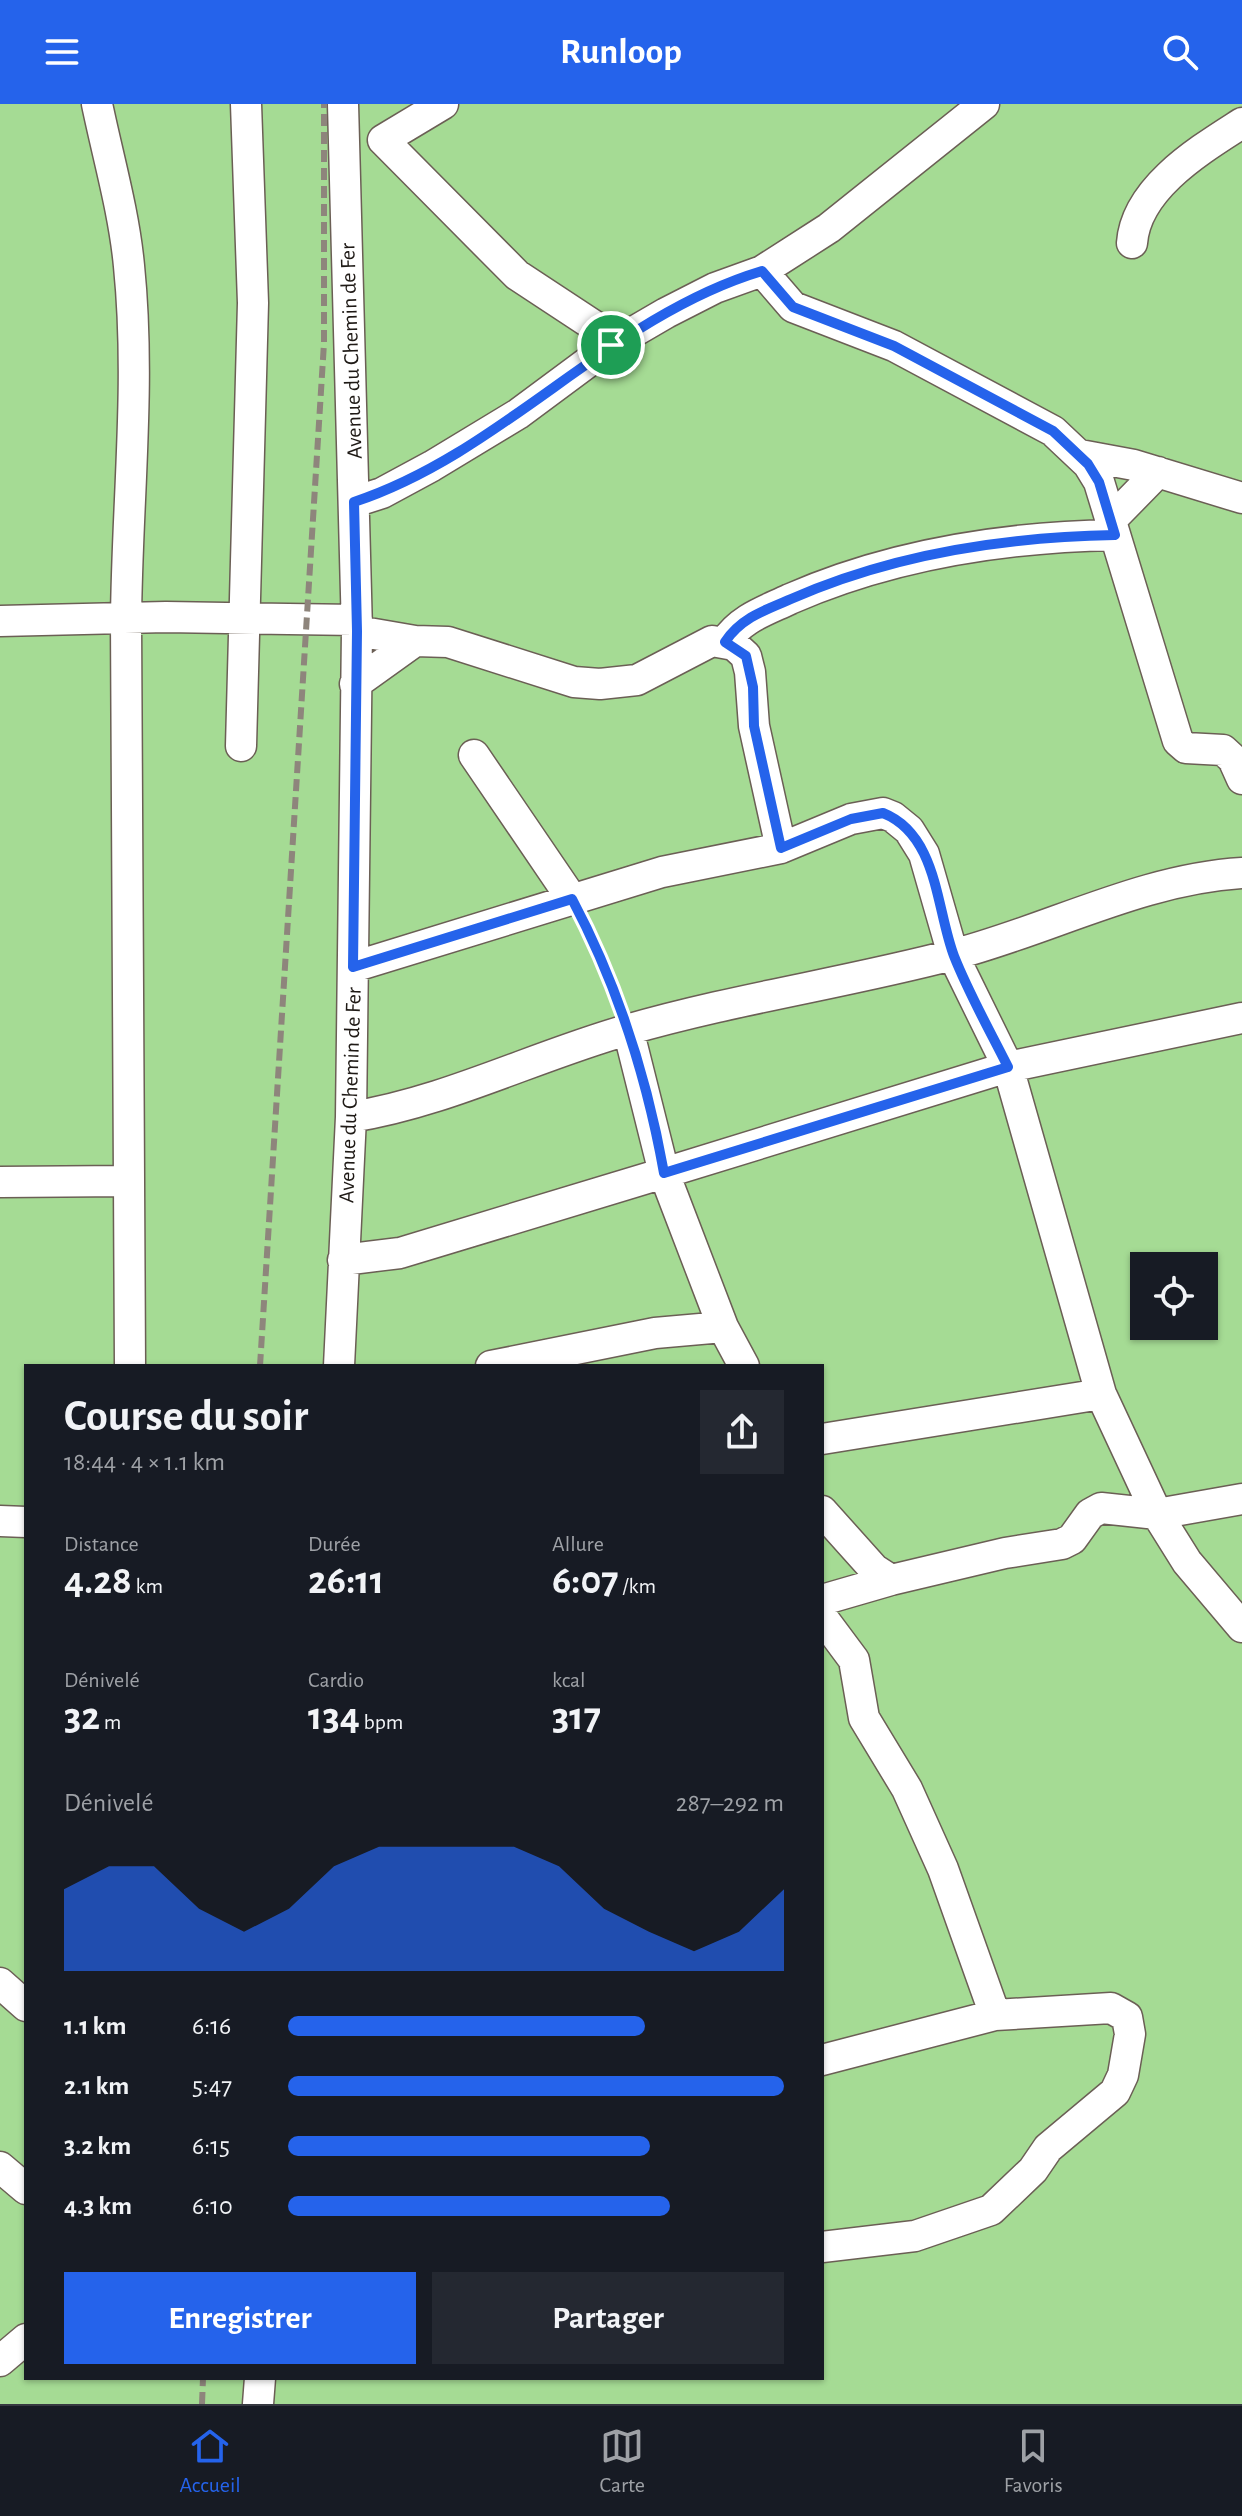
<!DOCTYPE html>
<html lang="fr">
<head>
<meta charset="utf-8">
<style>
  :root { --surface:#171b24; --page:#242831; --text:#f1f3f6; --muted:#9ea1a6; --line:#363941; --accent:#2563eb }
  body { margin:0; font-family:"Alegreya Sans",sans-serif; background:var(--page); color:var(--text); height:100vh; display:flex; flex-direction:column; font-size:30px; white-space:nowrap }
  * { box-sizing:border-box; margin:0 }
  p { font-size:26px; color:var(--muted) }
  .icon { flex:none; width:44px; height:44px; fill:none; stroke:currentColor; stroke-width:2; stroke-linecap:round; stroke-linejoin:round }
  .map { position:relative; flex:1; overflow:hidden }
  .panel { position:absolute; left:24px; top:1260px; width:800px; height:1016px; display:flex; flex-direction:column; background:var(--surface); border-radius:0px; box-shadow:0 2px 6px #0004 }
  .panel>* { flex:none }
  .controls { position:absolute; left:1130px; top:1148px; display:grid; gap:16px }
  .controls a { display:grid; place-items:center; width:88px; height:88px; border-radius:0px; background:var(--surface); box-shadow:0 2px 6px #0004; font-size:40px }
  .pin { position:absolute; display:grid; place-items:center; width:68px; height:68px; color:#fff; margin:-34px; border:4px solid #fff; border-radius:50%; box-shadow:0 2px 8px #0007 }
  .round { display:grid; place-items:center; flex:none; width:84px; height:84px; border-radius:0px; background:var(--page) }
  .headline { display:flex; align-items:center; justify-content:space-between; height:136px; padding:0 40px }
  h1 { font-size:44px; font-weight:700; line-height:60px }
  .metrics { display:grid; grid-template-columns:repeat(3,1fr); gap:12px; height:136px; padding:8px 40px }
  .metrics div { display:grid; align-content:center }
  .metrics b { font-size:40px; font-weight:700 }
  .metrics small { font-size:22px; font-weight:400 }
  .metrics p { font-size:22px }
  .chart { height:224px; padding:16px 40px }
  .chart p { display:flex; justify-content:space-between }
  .chart svg { width:100%; height:144px; margin-top:8px; fill:var(--accent); opacity:.7 }
  .cta { display:flex; gap:16px; margin-top:auto; padding:16px 40px }
  .cta a { flex:1; height:92px; border-radius:0px; background:var(--accent); color:#fff; font-size:32px; font-weight:700; line-height:92px; text-align:center }
  .cta a+a { background:var(--page); color:var(--text) }
  ul { padding:0 40px; list-style:none; font-size:26px }
  li { display:grid; grid-template-columns:128px 96px 1fr; align-items:center; height:60px }
  li i { height:20px; border-radius:10px; background:var(--accent) }
  header { display:flex; justify-content:space-between; align-items:center; height:104px; padding:0 40px; background:var(--accent); color:#fff; font-size:36px; font-weight:700 }
  .menu { display:flex; justify-content:space-around; align-items:center; height:112px; border-top:2px solid var(--line); background:var(--surface); font-size:22px; color:var(--muted) }
  .menu a { display:grid; justify-items:center; gap:4px }
  .menu .selected { color:var(--accent) }
  .map>svg:first-child { display:block }
  .green { fill:#a5db94; fill-rule:evenodd }
  .lines { fill:none; stroke-linecap:round; stroke-linejoin:round }
  .minor-casing { stroke:#6b5f55; stroke-width:33 }
  .path { stroke:#9f958c; stroke-width:4; stroke-dasharray:4 6; stroke-linecap:butt }
  .minor { stroke:#fff; stroke-width:30 }
  .rail { stroke:#8e857c; stroke-width:6; stroke-dasharray:12 6; stroke-linecap:butt }
  .route-casing { stroke:#fff; stroke-width:16 }
  .route { stroke:#2563eb; stroke-width:10 }
  .labels { text-anchor:middle; stroke-width:6; stroke-linejoin:round; paint-order:stroke }
  .street-label { font-size:22px; fill:#1f1a16; stroke:#fff }
</style>
</head>
<body>
<header><svg class="icon" aria-label="menu" viewBox="0 0 24 24"><path d="M4 6h16M4 12h16M4 18h16"/></svg>Runloop<svg class="icon" aria-label="search" viewBox="0 0 24 24"><circle cx="10" cy="10" r="6"/><path d="M15 15l6 6"/></svg></header>
<div class="map">
<svg width="1242" height="2300" viewBox="0 0 1242 2300">
  <rect width="100%" height="100%" fill="#f4e7da"/>
  <path class="green" d="M0,0H1242V2300H0ZM1144,1162H1204V1222H1144ZM26,1262H822V2274H26Z"/>
  <g class="lines">
    <defs>
      <path id="minor" d="M97,0C108,53 124,108 129,162C141,280 127,398 126,516L130,1262
        M443,0L383,36L517,171L596,223L611,241
        M1132,139C1136,84 1200,46 1242,19
        M762,167L793,203L894,242L1053,327L1088,360L1099,378L1178,637L1186,644L1223,646L1233,655L1242,675
        M1080,351L1134,361L1242,394
        M354,398L382,389L432,362L518,310L611,241L666,209L715,184L762,167L829,124L984,0
        M1111,416L1158,368
        M0,517L166,513L357,516
        M357,527L415,537L448,538L574,578L600,580L637,576L712,537L734,541L746,552L750,568L754,622L781,744
        M725,538C741,514 765,507 790,495C893,450 1003,433 1115,431
        M355,580L415,537
        M241,642L253,199L246,0
        M474,651L572,795
        M353,863L662,768L781,744L851,715L883,709L893,713L909,726L924,750L953,851L1008,963L1101,1290L1157,1410L1187,1458L1242,1523
        M351,1013C446,998 535,952 627,926C734,895 845,879 952,851C1049,826 1141,775 1242,769
        M0,1078L127,1077
        M343,1156L400,1149L664,1069L628,925
        M723,1223L664,1069L1008,963L1242,914
        M339,1262L351,1013L357,527L343,0
        M491,1262L655,1229L723,1223L744,1262
        M822,1335L1101,1290
        M822,1407L874,1465L891,1476L1005,1449L1062,1440L1072,1435L1090,1410L1101,1404L1157,1410L1242,1395
        M0,1417L26,1418
        M822,1496L891,1476
        M822,1513L854,1556L864,1614L907,1685L943,1765L995,1911
        M0,1879L26,1902
        M822,1956L995,1911L1111,1904L1127,1913L1130,1930L1123,1971L1115,1988L1048,2044L1033,2066L991,2106L915,2132L822,2143
        M0,2063L26,2085
        M0,2257L26,2235
        M258,2300L260,2274"/>
    </defs>
    <use href="#minor" class="minor-casing"/>
    <path class="path" d="M584,817L604,854L620,904"/>
    <use href="#minor" class="minor"/>
    <path class="rail" d="M260,1262L324,239V0
      M202,2300L203,2274"/>
  </g>
  <g class="lines">
    <defs>
      <path id="route" d="M762,167L793,203L894,242L1053,327L1088,360L1099,378L1115,431C1003,433 893,450 791,495C765,506 741,514 725,538L746,552L753,583L754,622L781,744L851,715L883,709C938,731 936,805 954,852C969,890 990,927 1008,963L664,1069C647,974 617,880 572,795L353,863L357,527L354,398C505,348 609,213 762,167Z"/>
    </defs>
    <use href="#route" class="route-casing"/>
    <use href="#route" class="route"/>
  </g>
  <g class="labels">
    <g class="street-label">
      <text transform="translate(350 247) rotate(-92)" y="8">Avenue du Chemin de Fer</text>
      <text transform="translate(349 991) rotate(-88)" y="8">Avenue du Chemin de Fer</text>
    </g>
  </g>
</svg>
<div class="controls">
<a><svg class="icon" aria-label="locate" viewBox="0 0 24 24"><circle cx="12" cy="12" r="6"/><path d="M12 2v4M12 18v4M2 12h4M18 12h4"/></svg></a>
</div>
<div class="pin" style="left:611px;top:241px;background:#1e9e55"><svg class="icon" aria-label="arrive" viewBox="0 0 24 24"><path d="M6 21V4h12l-3 4 3 4H6"/></svg></div>
<section class="panel">
<div class="headline"><div><h1>Course du soir</h1><p>18:44 · 4 × 1.1 km</p></div><a class="round"><svg class="icon" aria-label="share" viewBox="0 0 24 24"><path d="M12 15V3M7 8l5-5 5 5M5 13v7h14v-7"/></svg></a></div>
<div class="metrics">
<div><p>Distance</p><b>4.28<small> km</small></b></div>
<div><p>Durée</p><b>26:11</b></div>
<div><p>Allure</p><b>6:07<small> /km</small></b></div>
</div>
<div class="metrics">
<div><p>Dénivelé</p><b>32<small> m</small></b></div>
<div><p>Cardio</p><b>134<small> bpm</small></b></div>
<div><p>kcal</p><b>317</b></div>
</div>
<div class="chart"><p><span>Dénivelé</span>287–292 m</p>
<svg viewBox="0 0 160 44" preserveAspectRatio="none"><path d="M0 44V19L10 12L20 12L30 25L40 32L50 25L60 12L70 6L80 6L90 6L100 6L110 12L120 25L130 32L140 38L150 32L160 19V44z"/></svg>
</div>
<ul>
<li><b>1.1 km</b>6:16<i style="width:72%"></i></li>
<li><b>2.1 km</b>5:47<i style="width:100%"></i></li>
<li><b>3.2 km</b>6:15<i style="width:73%"></i></li>
<li><b>4.3 km</b>6:10<i style="width:77%"></i></li>
</ul>
<div class="cta"><a>Enregistrer</a><a>Partager</a></div>
</section>
</div>
<nav class="menu">
<a class="selected"><svg class="icon" aria-label="home" viewBox="0 0 24 24"><path d="M3 11l9-7 9 7M6 9v11h12V9"/></svg>Accueil</a>
<a><svg class="icon" aria-label="map" viewBox="0 0 24 24"><path d="M3 6l6-2 6 2 6-2v14l-6 2-6-2-6 2zM9 4v14M15 6v14"/></svg>Carte</a>
<a><svg class="icon" aria-label="saved" viewBox="0 0 24 24"><path d="M7 4h10v16l-5-4-5 4z"/></svg>Favoris</a>
</nav>
</body>
</html>
